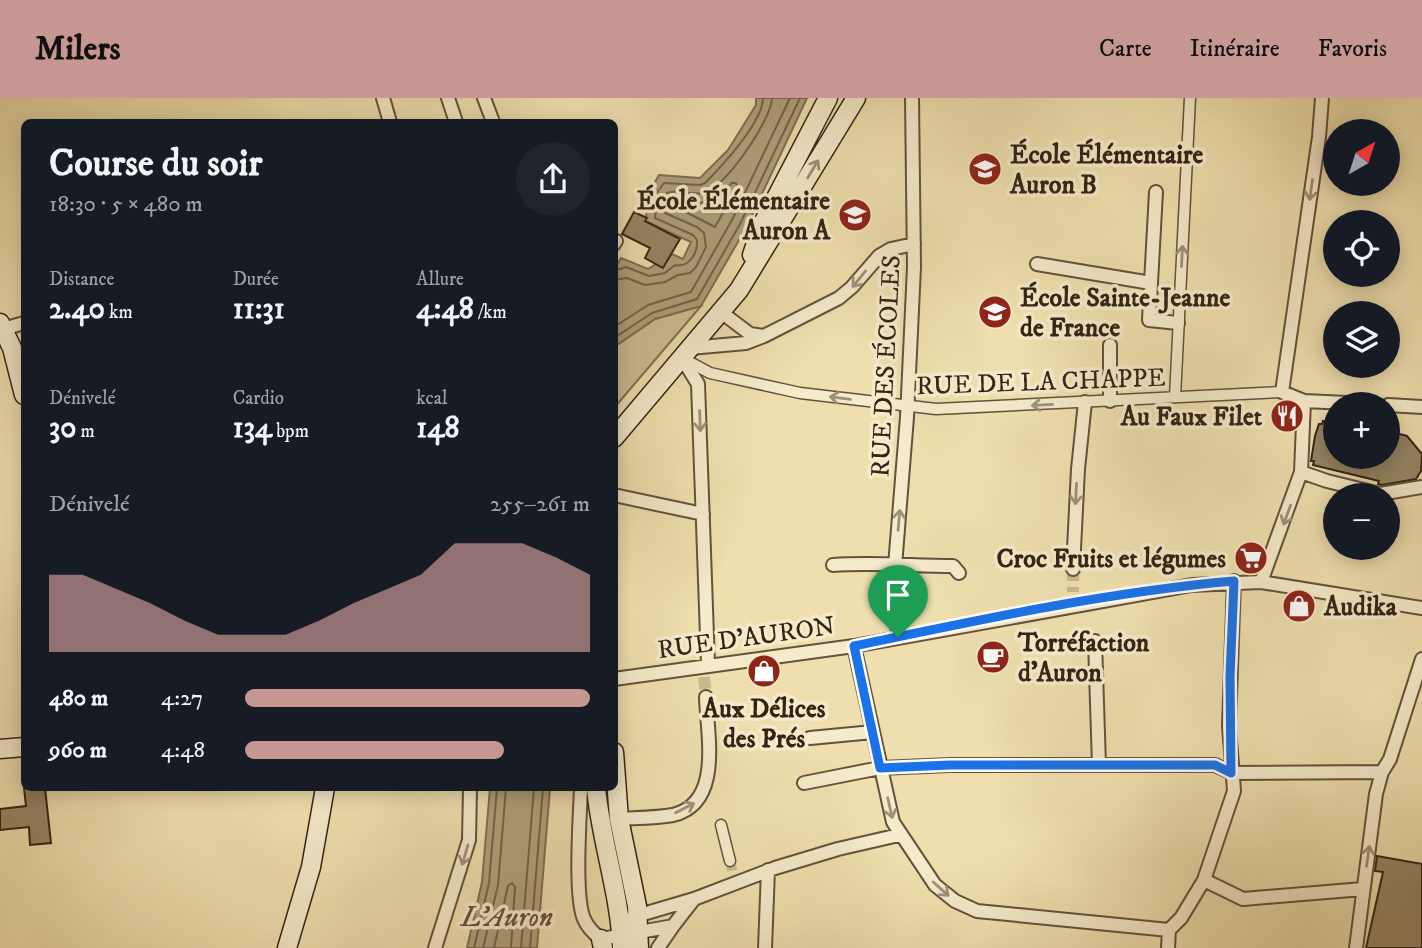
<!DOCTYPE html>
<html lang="fr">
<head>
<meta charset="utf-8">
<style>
  :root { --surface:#171b24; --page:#20242c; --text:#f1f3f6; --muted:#9ea1a6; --accent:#c59692 }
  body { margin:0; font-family:"IM FELL DW Pica",serif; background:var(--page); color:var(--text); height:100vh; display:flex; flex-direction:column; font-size:26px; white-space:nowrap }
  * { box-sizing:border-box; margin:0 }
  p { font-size:23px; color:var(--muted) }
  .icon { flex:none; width:38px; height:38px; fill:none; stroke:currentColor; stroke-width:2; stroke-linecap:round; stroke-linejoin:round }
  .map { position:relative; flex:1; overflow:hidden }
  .panel { position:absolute; left:21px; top:21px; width:597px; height:672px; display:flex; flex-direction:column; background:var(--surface); border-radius:10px; box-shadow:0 4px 18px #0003 }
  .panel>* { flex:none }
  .needle { width:46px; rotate:39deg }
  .controls { position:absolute; left:1323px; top:21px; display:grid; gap:14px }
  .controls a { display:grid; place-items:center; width:77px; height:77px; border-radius:50%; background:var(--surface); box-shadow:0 4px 18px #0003; font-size:35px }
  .pin { position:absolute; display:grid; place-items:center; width:60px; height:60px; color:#fff; margin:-72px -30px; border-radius:50% 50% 50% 0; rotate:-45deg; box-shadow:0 0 7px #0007 }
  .pin .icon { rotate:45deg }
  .round { display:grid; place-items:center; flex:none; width:74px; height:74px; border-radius:37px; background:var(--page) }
  .head { display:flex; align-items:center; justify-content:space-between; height:119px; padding:0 28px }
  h1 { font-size:38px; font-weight:700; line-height:52px }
  .figures { display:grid; grid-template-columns:repeat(3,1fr); gap:10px; height:119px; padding:7px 28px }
  .figures div { display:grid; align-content:center }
  .figures b { font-size:30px; font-weight:700 }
  .figures small { font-size:19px; font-weight:400 }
  .figures p { font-size:19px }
  .chart { height:196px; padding:14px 28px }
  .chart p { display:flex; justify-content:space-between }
  .chart svg { width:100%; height:126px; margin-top:7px; fill:var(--accent); opacity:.7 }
  ul { padding:0 28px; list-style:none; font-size:23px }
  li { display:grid; grid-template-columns:112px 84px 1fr; align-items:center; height:52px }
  li i { height:18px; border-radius:9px; background:var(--accent) }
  header { display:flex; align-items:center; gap:42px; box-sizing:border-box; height:98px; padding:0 35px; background:var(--accent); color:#111 }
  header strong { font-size:33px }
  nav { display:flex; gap:38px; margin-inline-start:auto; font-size:24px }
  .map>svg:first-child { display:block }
  .green { fill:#cfbf94; stroke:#827154; stroke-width:2 }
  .water { fill:#af9f7a; stroke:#7e6d52; stroke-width:2 }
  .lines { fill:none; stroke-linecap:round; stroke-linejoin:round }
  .shore { stroke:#726148; stroke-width:2 }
  .building { fill:#958565; stroke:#342315; stroke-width:2 }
  .pedestrian-tunnel { stroke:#cab98f; stroke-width:10; stroke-dasharray:10 5; stroke-linecap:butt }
  .minor-tunnel { stroke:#cab98f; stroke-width:12; stroke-dasharray:12 6; stroke-linecap:butt }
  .pedestrian-casing { stroke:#63523b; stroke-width:13 }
  .minor-casing { stroke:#63523b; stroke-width:16 }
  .secondary-casing { stroke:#342315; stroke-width:21 }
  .pedestrian { stroke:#f5eaca; stroke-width:10 }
  .minor { stroke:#f5eaca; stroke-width:12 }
  .secondary { stroke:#f5eaca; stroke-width:18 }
  .oneway { stroke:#9e9079 }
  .route-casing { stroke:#fff; stroke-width:14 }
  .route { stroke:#1a73e8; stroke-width:9 }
  .labels { text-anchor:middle; stroke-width:7; stroke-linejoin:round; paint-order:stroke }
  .poi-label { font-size:26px; font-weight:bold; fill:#342315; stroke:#f5eaca; text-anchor:start }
  .street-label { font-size:26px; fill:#342315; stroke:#f5eaca }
  .water-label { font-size:28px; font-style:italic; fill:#5f4e38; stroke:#f5eaca }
</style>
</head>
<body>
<header>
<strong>Milers</strong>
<nav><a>Carte</a><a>Itinéraire</a><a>Favoris</a></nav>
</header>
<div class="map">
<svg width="1422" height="850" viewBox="0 0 1422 850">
  <rect width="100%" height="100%" fill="#efdfae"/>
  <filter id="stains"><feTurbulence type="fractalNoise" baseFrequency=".00286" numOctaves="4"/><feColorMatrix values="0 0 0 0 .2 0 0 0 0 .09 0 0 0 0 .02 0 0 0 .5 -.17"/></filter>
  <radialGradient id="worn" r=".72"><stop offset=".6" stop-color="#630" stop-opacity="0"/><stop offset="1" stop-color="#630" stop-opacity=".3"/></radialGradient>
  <path class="green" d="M701,208L614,310V249L655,221Z"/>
  <path class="water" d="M756,0H807L746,130L701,208L655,221L614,249V171L621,160L648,171L656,166L661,169L672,156L683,161L691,144L645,123L651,91L659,77L700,80L728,52L756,7Z
    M490,690H550L537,850H467L482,784Z"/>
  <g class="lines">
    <path class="shore" d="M732,85H736L737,89L715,129L676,109L679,104C711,104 707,110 732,85Z
      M614,173L626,169L649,178L665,175L675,167C689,170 698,155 697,142L693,137L655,120L658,93L664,85L700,87L705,85C722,68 763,24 763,0
      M614,182L627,180L645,187L665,184L678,177L690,175L696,169L706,149L704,135L697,129L665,115L667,95C679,90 691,98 704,95C725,90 772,21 772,0
      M614,229L648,207L691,194L732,122L790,0
      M614,240L652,215L697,201L740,126L800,0
      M474,850L489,785L497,690
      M483,850L498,787L506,690
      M494,850L508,788L512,785L515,789L511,850
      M521,850L534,690
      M530,850L543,690"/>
  </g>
  <path class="building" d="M634,114L647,120L645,123L680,141L663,170L645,160L650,150L622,136Z
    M1323,323L1335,326V359H1388V333L1407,338L1422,356L1421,373L1416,381L1382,387L1378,386L1379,383L1313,367L1314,363H1311L1315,338L1319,326H1322Z
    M24,690H45L51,745L30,747L29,729L0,732V711L26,708Z
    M1377,758L1422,766V850H1366L1383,774L1375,773Z"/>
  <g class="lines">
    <path class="pedestrian-tunnel" d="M730,763L733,776"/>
    <path class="minor-tunnel" d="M1073,471V494
      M704,579L706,599"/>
    <defs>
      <path id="pedestrian" d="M682,260L710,275L800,295L936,311L1282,294
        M1175,299L1190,0
        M721,727L730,763"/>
      <path id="minor" d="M383,0L390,24
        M448,0L456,24
        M484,0L493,24
        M1322,0L1319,39L1282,294L1304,303L1369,306
        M614,146L616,143
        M1037,166L1151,185L1149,222L1178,225
        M1151,185L1156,94
        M721,214L750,236L764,238L839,200L852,189L879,158L891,151L914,146
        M3,231L24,225
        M1110,247V303
        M690,250L746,245L764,238
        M682,260L698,286L708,566
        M1388,307L1422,309
        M1301,374L1327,383L1380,396L1422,389
        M614,397L703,416
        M833,467C874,464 913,468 953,468L959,475
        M1073,471L1078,371L1085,304
        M1261,484L1301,374L1304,303
        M898,539L895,468L907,319L914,169L912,0
        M1095,543L1099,667
        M854,548L893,724L935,787L955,803L977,813L1169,832L1181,820L1204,782L1234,693L1229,628L1234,483
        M614,581L854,548L1192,487L1261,484L1422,510
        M810,640L873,634
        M804,685L880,670L950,667H1215L1232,675L1382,674
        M581,690C580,718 574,798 584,821C588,830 593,835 601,841L673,828L694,801
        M619,721C636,720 656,720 673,717C723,705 707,637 706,599
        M1204,782L1243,801L1363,791
        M633,819L694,801L775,770L838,751L899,737
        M435,850L469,742L470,690
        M658,850L673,828
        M765,850L768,772
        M1168,850L1169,832
        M1356,850L1376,696L1382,674L1390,661L1422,561"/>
      <path id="secondary" d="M752,157L762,127L828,0
        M0,225L12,250L24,297
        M614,340L739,192L856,0
        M0,651L24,649
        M614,654L619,721L637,808L639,850
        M596,690C601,743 620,796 622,850
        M601,841L603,850
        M287,850L311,769L325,690"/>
    </defs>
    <use href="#pedestrian" class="pedestrian-casing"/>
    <use href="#minor" class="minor-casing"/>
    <use href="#secondary" class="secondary-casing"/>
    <use href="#pedestrian" class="pedestrian"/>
    <use href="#minor" class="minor"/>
    <use href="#secondary" class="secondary"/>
  </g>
  <defs><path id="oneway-shaft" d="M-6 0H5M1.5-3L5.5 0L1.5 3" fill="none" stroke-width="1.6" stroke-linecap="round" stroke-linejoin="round" transform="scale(1.75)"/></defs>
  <g class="oneway">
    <use href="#oneway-shaft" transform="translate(813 71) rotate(-59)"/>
    <use href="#oneway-shaft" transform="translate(1311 92) rotate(98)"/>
    <use href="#oneway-shaft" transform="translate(1182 158) rotate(-87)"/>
    <use href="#oneway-shaft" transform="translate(859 181) rotate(129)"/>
    <use href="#oneway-shaft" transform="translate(840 300) rotate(-173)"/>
    <use href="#oneway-shaft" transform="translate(1042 307) rotate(177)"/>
    <use href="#oneway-shaft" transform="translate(700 323) rotate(88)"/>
    <use href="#oneway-shaft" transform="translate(1076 396) rotate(93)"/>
    <use href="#oneway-shaft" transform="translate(1287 417) rotate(110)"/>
    <use href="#oneway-shaft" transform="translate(899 422) rotate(-85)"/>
    <use href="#oneway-shaft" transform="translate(685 710) rotate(-27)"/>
    <use href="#oneway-shaft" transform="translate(890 710) rotate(77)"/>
    <use href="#oneway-shaft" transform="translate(465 757) rotate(106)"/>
    <use href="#oneway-shaft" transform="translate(1368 758) rotate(-82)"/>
    <use href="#oneway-shaft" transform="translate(941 791) rotate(42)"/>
  </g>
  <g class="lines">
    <defs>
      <path id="route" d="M1234,483L1230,579L1231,675L1215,667H950L880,670L854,548C979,522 1107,494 1234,483Z"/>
    </defs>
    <use href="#route" class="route-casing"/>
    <use href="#route" class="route"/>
  </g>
  <defs>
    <symbol id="school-disc" viewBox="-11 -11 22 22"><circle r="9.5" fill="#8f2418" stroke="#f5eaca"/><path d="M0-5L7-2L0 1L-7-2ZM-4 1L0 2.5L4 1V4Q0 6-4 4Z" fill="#fff"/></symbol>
    <symbol id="restaurant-disc" viewBox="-11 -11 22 22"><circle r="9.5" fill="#8f2418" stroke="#f5eaca"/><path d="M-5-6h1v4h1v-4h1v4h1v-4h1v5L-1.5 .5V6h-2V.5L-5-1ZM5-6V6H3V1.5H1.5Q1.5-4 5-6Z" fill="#fff"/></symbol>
    <symbol id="supermarket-disc" viewBox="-11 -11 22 22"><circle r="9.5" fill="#8f2418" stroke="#f5eaca"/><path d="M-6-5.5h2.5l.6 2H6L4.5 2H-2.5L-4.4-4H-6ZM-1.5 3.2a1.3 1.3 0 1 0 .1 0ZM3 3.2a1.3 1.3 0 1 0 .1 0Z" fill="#fff"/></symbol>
    <symbol id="shop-disc" viewBox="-11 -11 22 22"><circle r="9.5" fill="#8f2418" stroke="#f5eaca"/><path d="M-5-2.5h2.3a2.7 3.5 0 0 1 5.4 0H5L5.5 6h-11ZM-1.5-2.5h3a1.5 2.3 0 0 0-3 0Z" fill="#fff"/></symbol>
    <symbol id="cafe-disc" viewBox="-11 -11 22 22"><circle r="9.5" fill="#8f2418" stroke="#f5eaca"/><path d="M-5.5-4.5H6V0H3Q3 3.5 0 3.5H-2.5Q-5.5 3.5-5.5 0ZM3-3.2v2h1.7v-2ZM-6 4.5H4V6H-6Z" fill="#fff"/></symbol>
  </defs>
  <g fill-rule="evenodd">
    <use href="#school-disc" x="966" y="52" width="38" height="38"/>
    <use href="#school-disc" x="836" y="98" width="38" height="38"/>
    <use href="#school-disc" x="976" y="195" width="38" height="38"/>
    <use href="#restaurant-disc" x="1268" y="299" width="38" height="38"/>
    <use href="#supermarket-disc" x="1232" y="441" width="38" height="38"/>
    <use href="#shop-disc" x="1280" y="489" width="38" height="38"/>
    <use href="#cafe-disc" x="974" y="540" width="38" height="38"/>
    <use href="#shop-disc" x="745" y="554" width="38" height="38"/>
  </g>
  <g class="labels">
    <g class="poi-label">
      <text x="1010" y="65">École Élémentaire<tspan x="1010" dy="30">Auron B</tspan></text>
      <text x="830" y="111" text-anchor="end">École Élémentaire<tspan x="830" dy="30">Auron A</tspan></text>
      <text x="1020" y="208">École Sainte-Jeanne<tspan x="1020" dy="30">de France</tspan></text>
      <text x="1262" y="327" text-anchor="end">Au Faux Filet</text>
      <text x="1226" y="469" text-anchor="end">Croc Fruits et légumes</text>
      <text x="1324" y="517">Audika</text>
      <text x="1018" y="553">Torréfaction<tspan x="1018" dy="30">d'Auron</tspan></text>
      <text x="764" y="619" text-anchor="middle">Aux Délices<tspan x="764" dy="30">des Prés</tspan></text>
    </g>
    <g class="street-label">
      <text transform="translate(885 268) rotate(-87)" y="9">RUE DES ÉCOLES</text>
      <text transform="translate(1041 283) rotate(-2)" y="9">RUE DE LA CHAPPE</text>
      <text transform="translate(746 539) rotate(-8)" y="9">RUE D'AURON</text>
    </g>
    <g class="water-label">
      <text x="507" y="828">L'Auron</text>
    </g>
  </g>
  <rect width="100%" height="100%" filter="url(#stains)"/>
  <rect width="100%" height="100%" fill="url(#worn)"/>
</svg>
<div class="controls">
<a><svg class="needle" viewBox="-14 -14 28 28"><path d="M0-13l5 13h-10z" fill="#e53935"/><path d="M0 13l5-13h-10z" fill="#9ea1a6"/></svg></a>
<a><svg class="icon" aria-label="locate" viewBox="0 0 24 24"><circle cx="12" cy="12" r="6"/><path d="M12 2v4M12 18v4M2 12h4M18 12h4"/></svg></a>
<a><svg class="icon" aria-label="layers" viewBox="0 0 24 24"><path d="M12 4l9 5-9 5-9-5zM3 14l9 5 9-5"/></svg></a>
<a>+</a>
<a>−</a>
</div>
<div class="pin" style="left:898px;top:539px;background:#1e9e55"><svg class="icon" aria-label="arrive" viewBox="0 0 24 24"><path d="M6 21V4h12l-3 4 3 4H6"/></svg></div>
<section class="panel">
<div class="head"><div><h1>Course du soir</h1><p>18:30 · 5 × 480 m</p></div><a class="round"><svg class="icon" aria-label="share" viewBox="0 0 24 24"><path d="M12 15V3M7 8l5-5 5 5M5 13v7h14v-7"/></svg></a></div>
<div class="figures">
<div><p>Distance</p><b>2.40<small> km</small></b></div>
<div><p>Durée</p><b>11:31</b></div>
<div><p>Allure</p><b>4:48<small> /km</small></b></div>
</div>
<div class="figures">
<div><p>Dénivelé</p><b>30<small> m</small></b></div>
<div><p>Cardio</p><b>134<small> bpm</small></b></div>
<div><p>kcal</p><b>148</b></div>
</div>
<div class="chart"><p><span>Dénivelé</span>255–261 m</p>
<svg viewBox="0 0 160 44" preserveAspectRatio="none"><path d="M0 44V17L10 17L20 22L30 27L40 33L50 38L60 38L70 38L80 33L90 27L100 22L110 17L120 6L130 6L140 6L150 11L160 17V44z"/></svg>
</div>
<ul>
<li><b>480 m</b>4:27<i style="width:100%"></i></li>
<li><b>960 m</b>4:48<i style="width:75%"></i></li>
</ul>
</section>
</div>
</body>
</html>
